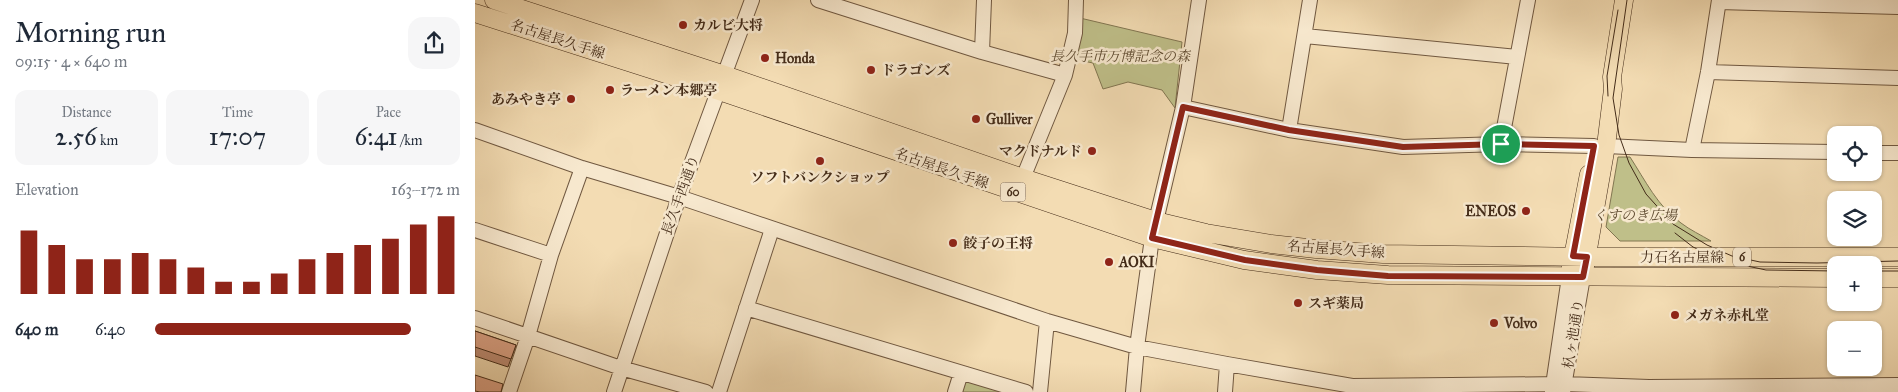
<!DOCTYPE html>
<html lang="en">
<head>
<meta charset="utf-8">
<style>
  :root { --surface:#fff; --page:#f6f6f7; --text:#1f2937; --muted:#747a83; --accent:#8f2418 }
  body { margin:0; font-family:"IM FELL Great Primer","Noto Serif JP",serif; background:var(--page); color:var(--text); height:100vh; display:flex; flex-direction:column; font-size:19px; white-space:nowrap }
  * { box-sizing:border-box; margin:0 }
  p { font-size:16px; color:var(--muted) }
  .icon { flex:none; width:28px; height:28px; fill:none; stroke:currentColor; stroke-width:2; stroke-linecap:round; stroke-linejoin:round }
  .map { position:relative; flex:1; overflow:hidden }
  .sheet { display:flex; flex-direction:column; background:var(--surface); width:475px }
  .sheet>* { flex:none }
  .fabs { position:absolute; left:1352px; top:126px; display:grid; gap:10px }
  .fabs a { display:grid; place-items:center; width:55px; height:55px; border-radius:10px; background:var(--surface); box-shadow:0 1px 4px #0004; font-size:25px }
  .pin { position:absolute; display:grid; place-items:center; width:42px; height:42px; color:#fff; margin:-21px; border:2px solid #fff; border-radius:50%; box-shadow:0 1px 5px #0007 }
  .round { display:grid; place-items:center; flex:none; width:52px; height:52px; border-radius:15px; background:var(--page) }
  .overview { display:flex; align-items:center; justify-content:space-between; height:85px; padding:0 15px }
  h1 { font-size:28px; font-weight:600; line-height:38px }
  .metrics { display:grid; grid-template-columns:repeat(3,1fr); gap:8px; height:85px; padding:5px 15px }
  .metrics div { display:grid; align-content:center; border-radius:12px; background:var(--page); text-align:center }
  .metrics b { font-size:25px; font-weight:600 }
  .metrics small { font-size:14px; font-weight:400 }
  .metrics p { font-size:14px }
  .chart { height:140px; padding:10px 15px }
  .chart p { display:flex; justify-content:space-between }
  .chart svg { width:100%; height:90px; margin-top:5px; stroke:var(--accent); stroke-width:6 }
  ul { padding:0 15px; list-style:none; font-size:16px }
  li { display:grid; grid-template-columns:80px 60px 1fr; align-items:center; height:38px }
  li i { height:12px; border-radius:6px; background:var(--accent) }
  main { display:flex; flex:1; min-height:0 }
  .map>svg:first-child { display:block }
  .green { fill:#bfbf89; stroke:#827651 }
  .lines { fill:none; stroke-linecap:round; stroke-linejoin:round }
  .minor-casing { stroke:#705840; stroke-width:16 }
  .major-casing { stroke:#442c19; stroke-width:19 }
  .minor { stroke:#f7e8ce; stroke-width:14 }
  .major { stroke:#f3dcb3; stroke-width:18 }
  .tram { stroke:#442c19; stroke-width:1 }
  .wall { fill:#be8c74; stroke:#442c19 }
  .building { fill:#dda387; stroke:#442c19 }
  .route-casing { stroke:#fff; stroke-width:10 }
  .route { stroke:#8f2418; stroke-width:6 }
  .poi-dot { fill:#8f2418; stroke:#f7e8ce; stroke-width:2 }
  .labels { text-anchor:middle; stroke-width:5; stroke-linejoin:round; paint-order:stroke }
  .shield { fill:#f7e8ce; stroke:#7a644f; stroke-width:1 }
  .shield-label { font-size:12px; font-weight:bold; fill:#442c19 }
  .poi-label { font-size:14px; font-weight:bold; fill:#442c19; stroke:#f7e8ce; text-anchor:start }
  .street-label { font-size:14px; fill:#442c19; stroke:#f7e8ce }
  .park-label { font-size:14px; font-style:italic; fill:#5d492f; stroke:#f7e8ce }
</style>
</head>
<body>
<main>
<section class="sheet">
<div class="overview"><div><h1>Morning run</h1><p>09:15 · 4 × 640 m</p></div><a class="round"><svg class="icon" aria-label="share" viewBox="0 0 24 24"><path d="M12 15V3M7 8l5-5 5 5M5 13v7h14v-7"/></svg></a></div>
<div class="metrics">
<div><p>Distance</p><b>2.56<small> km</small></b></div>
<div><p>Time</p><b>17:07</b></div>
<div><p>Pace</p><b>6:41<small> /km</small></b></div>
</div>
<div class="chart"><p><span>Elevation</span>163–172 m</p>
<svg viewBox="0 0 160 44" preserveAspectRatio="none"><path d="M5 44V13M15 44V20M25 44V27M35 44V27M45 44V24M55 44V27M65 44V31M75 44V38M85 44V38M95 44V34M105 44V27M115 44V24M125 44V20M135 44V17M145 44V10M155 44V6"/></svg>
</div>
<ul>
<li><b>640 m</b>6:40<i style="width:84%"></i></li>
</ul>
</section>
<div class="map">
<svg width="1423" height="392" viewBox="0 0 1423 392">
  <rect width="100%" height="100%" fill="#f3dcb3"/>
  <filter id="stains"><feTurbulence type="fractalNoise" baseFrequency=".004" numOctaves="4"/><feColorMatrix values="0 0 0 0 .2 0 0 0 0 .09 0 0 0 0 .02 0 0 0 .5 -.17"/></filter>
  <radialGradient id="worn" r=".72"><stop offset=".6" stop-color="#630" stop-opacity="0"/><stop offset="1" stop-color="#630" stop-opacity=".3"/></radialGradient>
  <path class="green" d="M605,18L707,42L700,108L687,90L653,82L628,89L618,63L598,59Z
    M1143,157H1155C1170,180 1183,207 1206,223C1215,230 1226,235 1236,241H1145L1131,227Z
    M489,377L536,392H485Z"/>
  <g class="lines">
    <defs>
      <path id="minor" d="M343,0L507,52L590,75
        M1244,2L1423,7
        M830,36L1042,57
        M507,52L509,0
        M1233,72L1423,78
        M708,107L814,130L928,147L1026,144L1119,146
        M0,130L107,168L204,197L572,321L662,347L752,364L877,386L1090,384L1174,387L1423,385
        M814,130L835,0
        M1026,144L1053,0
        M1131,146L1217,150L1361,152
        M1217,150L1233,72L1244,0
        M1399,153H1423
        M548,178L590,75L600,33L601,0
        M0,230L76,255
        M271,308L551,392
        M0,318L146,368L231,392
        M34,392L53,336L76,255L107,168
        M139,392L204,197L277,0
        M244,392L297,229
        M480,392L486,373
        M565,392L572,321
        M658,392L662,347L677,238L708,107L724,0
        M750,392L752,364
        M1077,392L1094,277
        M1088,392L1108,277"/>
      <path id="major" d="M19,0L250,75L548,178L681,221L731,233L796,244L841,249L908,254L1112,257H1423
        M0,13L244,91L677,238L769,260L842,270L913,275L1361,278
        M1110,266L1131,146L1138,89L1137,77L1149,0
        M1096,267L1114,174
        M1399,278H1423"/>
    </defs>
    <use href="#minor" class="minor-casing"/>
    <use href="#major" class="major-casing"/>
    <use href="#minor" class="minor"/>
    <use href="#major" class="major"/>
    <path class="tram" d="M1152,0L1138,98L1144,135L1154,163L1171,194L1198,224L1232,245L1257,256L1285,262L1342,263L1423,261
      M1133,96L1132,76L1143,10
      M1200,233L1218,247L1236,255
      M1272,266L1291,270L1361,271
      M1399,271H1423"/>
  </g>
  <path class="wall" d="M0,331L41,345L33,367L0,356Z"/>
  <path class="building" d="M0,331L41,345L36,359L0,347Z
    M0,375L28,384L26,392H5L0,391Z"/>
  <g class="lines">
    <defs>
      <path id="route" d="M708,107L814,130L928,147L1026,144L1119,146L1098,256L1112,257L1108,277L913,276L842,270L770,260L677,238Z"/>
    </defs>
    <use href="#route" class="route-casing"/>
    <use href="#route" class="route"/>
  </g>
  <g class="poi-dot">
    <circle cx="208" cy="25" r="5"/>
    <circle cx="290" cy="58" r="5"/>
    <circle cx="396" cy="70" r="5"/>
    <circle cx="135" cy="90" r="5"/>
    <circle cx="96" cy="99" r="5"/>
    <circle cx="501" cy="119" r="5"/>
    <circle cx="617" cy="151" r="5"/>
    <circle cx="345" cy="161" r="5"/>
    <circle cx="1051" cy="211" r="5"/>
    <circle cx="478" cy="243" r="5"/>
    <circle cx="634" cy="262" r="5"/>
    <circle cx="823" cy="303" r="5"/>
    <circle cx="1200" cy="315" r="5"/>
    <circle cx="1019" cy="323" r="5"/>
  </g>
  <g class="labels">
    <g class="shield">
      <rect x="525.5" y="182.5" width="25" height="19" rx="4"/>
      <rect x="1258" y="247.5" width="18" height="19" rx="4"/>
    </g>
    <g class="shield-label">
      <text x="538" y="196">60</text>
      <text x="1267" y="261">6</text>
    </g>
    <g class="poi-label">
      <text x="218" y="30">カルビ大将</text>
      <text x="300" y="63">Honda</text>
      <text x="406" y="75">ドラゴンズ</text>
      <text x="145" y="95">ラーメン本郷亭</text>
      <text x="86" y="104" text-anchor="end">あみやき亭</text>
      <text x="511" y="124">Gulliver</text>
      <text x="607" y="156" text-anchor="end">マクドナルド</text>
      <text x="345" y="182" text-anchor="middle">ソフトバンクショップ</text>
      <text x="1041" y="216" text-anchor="end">ENEOS</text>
      <text x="488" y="248">餃子の王将</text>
      <text x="644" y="267">AOKI</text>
      <text x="833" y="308">スギ薬局</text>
      <text x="1210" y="320">メガネ赤札堂</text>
      <text x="1029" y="328">Volvo</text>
    </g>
    <g class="street-label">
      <text transform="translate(83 39) rotate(18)" y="5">名古屋長久手線</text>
      <text transform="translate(467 168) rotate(19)" y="5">名古屋長久手線</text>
      <text transform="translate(205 195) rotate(-70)" y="5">長久手西通り</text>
      <text transform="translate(861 249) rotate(4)" y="5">名古屋長久手線</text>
      <text x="1207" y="262">力石名古屋線</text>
      <text transform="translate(1098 334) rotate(-81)" y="5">杁ヶ池通り</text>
    </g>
    <g class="park-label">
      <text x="645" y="61">長久手市万博記念の森</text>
      <text x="1160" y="220">くすのき広場</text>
    </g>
  </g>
  <rect width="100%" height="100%" filter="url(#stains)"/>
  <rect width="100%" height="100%" fill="url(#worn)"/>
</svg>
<div class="fabs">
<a><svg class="icon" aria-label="locate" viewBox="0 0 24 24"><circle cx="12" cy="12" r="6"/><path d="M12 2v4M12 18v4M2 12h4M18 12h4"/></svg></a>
<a><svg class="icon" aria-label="layers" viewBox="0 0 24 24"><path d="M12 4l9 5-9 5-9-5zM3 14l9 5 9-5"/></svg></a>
<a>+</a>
<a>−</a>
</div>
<div class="pin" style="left:1026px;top:144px;background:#1e9e55"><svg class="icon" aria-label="arrive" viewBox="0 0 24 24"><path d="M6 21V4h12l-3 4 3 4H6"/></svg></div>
</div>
</main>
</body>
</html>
